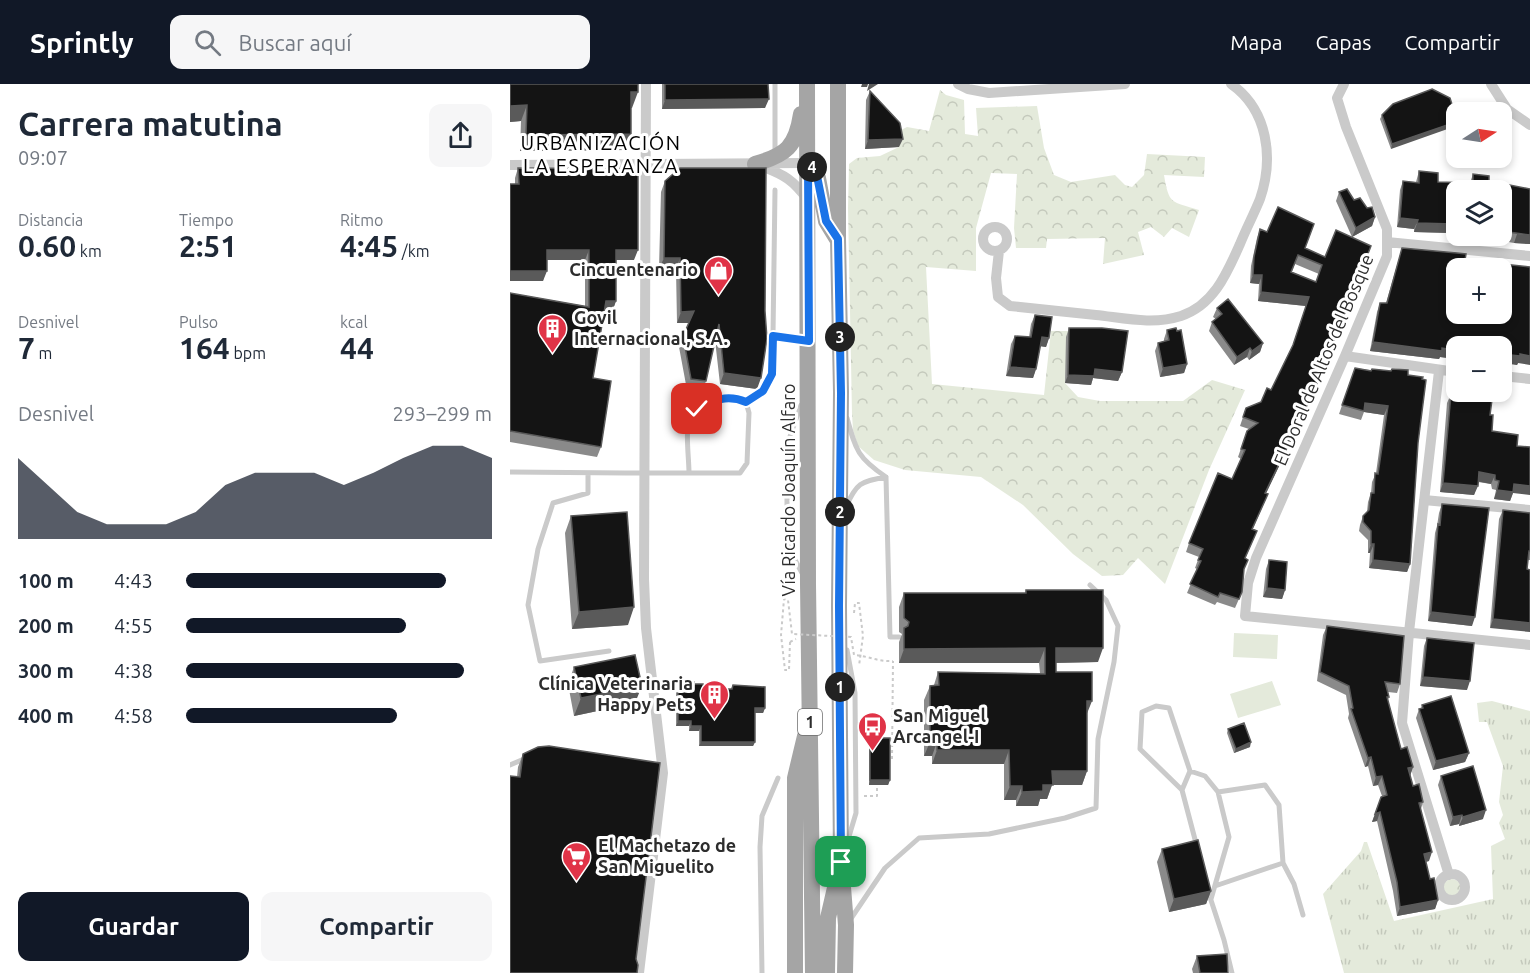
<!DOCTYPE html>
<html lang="es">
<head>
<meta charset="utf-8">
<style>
  :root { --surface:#fff; --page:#f6f6f7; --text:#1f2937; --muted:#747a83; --accent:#111827 }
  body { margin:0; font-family:Ubuntu,sans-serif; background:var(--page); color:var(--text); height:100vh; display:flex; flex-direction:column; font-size:22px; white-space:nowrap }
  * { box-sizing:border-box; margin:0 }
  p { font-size:20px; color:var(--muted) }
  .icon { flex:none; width:33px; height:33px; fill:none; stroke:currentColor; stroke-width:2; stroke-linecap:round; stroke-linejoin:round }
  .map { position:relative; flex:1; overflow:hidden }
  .details { display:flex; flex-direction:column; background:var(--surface); width:510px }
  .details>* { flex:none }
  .needle { width:39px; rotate:78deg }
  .fabs { position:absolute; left:936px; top:18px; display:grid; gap:12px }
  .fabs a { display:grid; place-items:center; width:66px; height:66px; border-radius:12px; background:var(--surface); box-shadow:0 3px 9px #0003; font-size:30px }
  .pin { position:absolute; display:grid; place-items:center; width:51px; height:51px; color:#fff; margin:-26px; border-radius:12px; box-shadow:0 3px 9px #0006 }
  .km { position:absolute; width:30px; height:30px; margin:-15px; border-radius:50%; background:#222; color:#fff; font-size:16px; line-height:30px; text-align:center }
  .round { display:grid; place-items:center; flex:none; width:63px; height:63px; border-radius:12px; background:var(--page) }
  .overview { display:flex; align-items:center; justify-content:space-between; height:102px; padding:0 18px }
  h1 { font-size:33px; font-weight:700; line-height:45px }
  .metrics { display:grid; grid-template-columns:repeat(3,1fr); gap:9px; height:102px; padding:6px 18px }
  .metrics div { display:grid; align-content:center }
  .metrics b { font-size:30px; font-weight:700 }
  .metrics small { font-size:16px; font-weight:400 }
  .metrics p { font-size:16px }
  .chart { height:168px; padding:12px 18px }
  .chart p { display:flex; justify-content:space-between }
  .chart svg { width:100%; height:108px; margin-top:6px; fill:var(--accent); opacity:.7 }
  .cta { display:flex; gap:12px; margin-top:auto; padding:12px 18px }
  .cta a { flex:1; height:69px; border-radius:12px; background:var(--accent); color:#fff; font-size:24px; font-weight:700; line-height:69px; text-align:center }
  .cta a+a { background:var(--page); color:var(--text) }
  ul { padding:0 18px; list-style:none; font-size:20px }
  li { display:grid; grid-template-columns:96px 72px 1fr; align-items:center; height:45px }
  li i { height:15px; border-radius:8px; background:var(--accent) }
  header { display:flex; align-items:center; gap:36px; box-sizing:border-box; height:84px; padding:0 30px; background:var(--accent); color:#fff }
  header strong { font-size:28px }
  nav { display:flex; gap:33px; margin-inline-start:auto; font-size:21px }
  .search { width:420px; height:54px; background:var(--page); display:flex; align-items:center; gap:15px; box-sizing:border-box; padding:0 21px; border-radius:12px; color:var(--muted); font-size:22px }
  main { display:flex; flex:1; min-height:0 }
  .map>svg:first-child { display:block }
  .grass { fill:url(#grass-tufts) }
  .forest { fill:url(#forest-crowns) }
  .pitch { fill:#e4eadb }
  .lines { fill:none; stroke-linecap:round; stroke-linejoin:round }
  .path { stroke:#cacaca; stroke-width:2; stroke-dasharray:3 3; stroke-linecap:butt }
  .service { stroke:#cacaca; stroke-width:5 }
  .minor { stroke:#cacaca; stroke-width:10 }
  .primary { stroke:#a5a5a5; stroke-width:16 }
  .path-bridge { stroke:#cacaca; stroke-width:2; stroke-dasharray:3 3; stroke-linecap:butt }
  .wall { fill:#8a8a8a; fill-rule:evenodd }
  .shaded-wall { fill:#5a5a5a }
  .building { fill:#141414; stroke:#5a5a5a; stroke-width:1.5; fill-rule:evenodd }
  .route-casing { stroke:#fff; stroke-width:12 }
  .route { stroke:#1a73e8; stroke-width:8 }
  .labels { text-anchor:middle; stroke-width:6; stroke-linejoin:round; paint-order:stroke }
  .shield { fill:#fff; stroke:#6c6c6c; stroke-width:1.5 }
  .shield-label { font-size:16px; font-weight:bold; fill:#2d2d2d }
  .poi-label { font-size:18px; font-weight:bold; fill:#2d2d2d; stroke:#fff; text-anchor:start }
  .street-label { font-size:18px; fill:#2d2d2d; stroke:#fff }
  .neighbourhood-label { font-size:20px; letter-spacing:1.5px; fill:#000; stroke:#fff }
</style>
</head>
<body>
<header>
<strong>Sprintly</strong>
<div class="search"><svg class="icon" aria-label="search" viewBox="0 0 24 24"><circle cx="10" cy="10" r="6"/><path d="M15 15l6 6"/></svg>Buscar aquí</div>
<nav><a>Mapa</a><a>Capas</a><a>Compartir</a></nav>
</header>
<main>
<section class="details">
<div class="overview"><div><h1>Carrera matutina</h1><p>09:07</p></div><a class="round"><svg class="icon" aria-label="share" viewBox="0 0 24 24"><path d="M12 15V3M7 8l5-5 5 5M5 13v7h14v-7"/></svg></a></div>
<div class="metrics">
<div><p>Distancia</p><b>0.60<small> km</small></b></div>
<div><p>Tiempo</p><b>2:51</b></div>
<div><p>Ritmo</p><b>4:45<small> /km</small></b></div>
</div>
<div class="metrics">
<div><p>Desnivel</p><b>7<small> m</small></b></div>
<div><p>Pulso</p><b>164<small> bpm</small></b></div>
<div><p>kcal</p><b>44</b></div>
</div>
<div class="chart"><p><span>Desnivel</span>293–299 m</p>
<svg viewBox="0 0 160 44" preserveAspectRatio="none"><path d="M0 44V11L10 22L20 33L30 38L40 38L50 38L60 33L70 22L80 17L90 17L100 17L110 22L120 17L130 11L140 6L150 6L160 11V44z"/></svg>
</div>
<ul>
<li><b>100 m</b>4:43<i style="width:85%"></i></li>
<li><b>200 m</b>4:55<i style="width:72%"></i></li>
<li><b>300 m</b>4:38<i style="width:91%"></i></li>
<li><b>400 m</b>4:58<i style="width:69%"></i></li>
</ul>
<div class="cta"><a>Guardar</a><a>Compartir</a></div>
</section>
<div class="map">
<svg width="1020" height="889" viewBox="0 0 1020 889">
  <defs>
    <pattern id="grass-tufts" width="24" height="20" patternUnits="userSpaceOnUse" patternTransform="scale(1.5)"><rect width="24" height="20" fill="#e4eadb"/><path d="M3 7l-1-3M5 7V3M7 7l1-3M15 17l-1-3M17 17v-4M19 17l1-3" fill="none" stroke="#c4c9bc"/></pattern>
    <pattern id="forest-crowns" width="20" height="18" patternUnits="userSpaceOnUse" patternTransform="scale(1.5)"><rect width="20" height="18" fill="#e4eadb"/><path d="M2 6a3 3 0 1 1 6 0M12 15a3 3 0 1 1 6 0" fill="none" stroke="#c4c9bc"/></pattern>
  </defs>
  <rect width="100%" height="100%" fill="#fff"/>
  <path class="grass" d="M982,617L1020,627V889H834L813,810L851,767L854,758H857L884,837L983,815L981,762L995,755L989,739L993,731L989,718L993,682L977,638H969L967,619Z"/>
  <path class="forest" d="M430,6L436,11L454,16L455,50L468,52L466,24L527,22L534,64L544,91L561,98L605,91L615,101L622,103L634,91L637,70L695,73L694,93L654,91C659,121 661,117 689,126L679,153L662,144L654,153L641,143L628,148L634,171L593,180L595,154L537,155L536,164H506L504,144L507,90L481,89L466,144V187L416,183L422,300L534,311L541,247H558L555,299L568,313L590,317H673L702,296L735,306L699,386L655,500L628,474L613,491L592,492L563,470L513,421L471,393L395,386L364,376L348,362L343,346L342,330L338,124L339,80L347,74L370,72L389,63L387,48L397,43L419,47Z
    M933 804a9 9 0 1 1 18 0a9 9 0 1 1-18 0Z"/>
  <path class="pitch" d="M724,549L768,551L767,575L723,573Z
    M762,597L771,621L728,634L720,610Z"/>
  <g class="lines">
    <path class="path" d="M344,529L345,519H349L353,552L349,582
      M280,558L286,555
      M354,642H366V654
      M382,675L383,577
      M354,712H367V701"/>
    <path class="service" d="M947,26L968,28
      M982,28L997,25
      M265,70V0
      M263,251L265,106
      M236,318L253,307L262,290L263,251L294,256
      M291,321L277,361V452L284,474L292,489
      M337,334C346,367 348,374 376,393
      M0,388C77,389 153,389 230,389L237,379L239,329L236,318C215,309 184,317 178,342C176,354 179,376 179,389
      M78,389V409L43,419L28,465L18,521L30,577L99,567
      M376,393L380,553H389
      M335,424C348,399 348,398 376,393
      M337,566L345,609L346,729L337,759
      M0,681L14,675
      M680,687L695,692L708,708L719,753L701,815
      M672,706L680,687L659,624L646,622L632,628L630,665L672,706L687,763
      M773,779L784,800L793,831
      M705,802L773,779L769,721L755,701L708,708
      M698,807L714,856L722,889
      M340,836L375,784L409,754L479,750L555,734L586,724L588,655L604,578L608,542L596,516L580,501
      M252,889L250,763L252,732L268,694"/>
    <path class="minor" d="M448,0L458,5L479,9L615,0
      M834,0L827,14L836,43L877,145V172L835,272L746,474L738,499L735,532L1020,561
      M981,0L997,25L1020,41
      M0,81L298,79
      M251,82C275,91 283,96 298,116
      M473 155a12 12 0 1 1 24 0a12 12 0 1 1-24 0Z
      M877,158L1020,172
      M489,167L486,194L488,213L500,222C528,225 557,228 586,231C614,234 643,241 671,232C704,221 717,189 730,160C736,145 744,130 750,115C764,74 758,26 721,0
      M835,272L946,288
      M929,287L899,548L892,639L939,791
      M992,292L1020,295
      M914,416L1020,426
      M929 803a13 13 0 1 1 26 0a13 13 0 1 1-26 0Z
      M129,889L153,689L136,544L134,495L136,0"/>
    <path class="primary" d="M297,0L298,500L303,889
      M328,0V155L331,308L329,522L331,778L336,841L335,889
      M245,80C276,71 286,63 291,30
      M301,82L308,94L316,137L327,155
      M285,889V694L295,652
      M317,889L318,834L327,795"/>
    <path class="path-bridge" d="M280,558L279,586H275L271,551L274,515L278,516L282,550L341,553L344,571C358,572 369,578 383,577"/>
  </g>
  <path class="wall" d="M0,0L122,24H121V50L115,66L10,67L11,37L0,38Z
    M152,0H258L255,24L152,25Z
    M922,5L881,65L870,35L872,31Z
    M360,7L389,63L355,65L356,16Z
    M8,84L124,176H106V217L102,228H94L83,294L91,363L87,373L0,358V209L75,222V176H37L33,197L5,100V94Z
    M909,87L928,89V98L960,99L963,90L979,92V97L1020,105V160L1004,159L971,153L968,159L956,158V153L940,151V149L904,148V145L887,143L890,106L893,97L906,98ZM946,106H992V152H946Z
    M155,97L247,305L210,300L205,256L196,297L192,308L177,306L169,263L179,239H167L166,185H149L151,108Z
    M829,108L857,124L865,133L862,142L842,153L826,117Z
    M750,145L815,173L803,311L756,409L758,410L743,445L747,447L735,475L732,508L725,524L707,518L705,521L677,509L687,485L685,484L689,473L676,468L679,459L722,395L731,375L728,373L737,347L739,345L730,342L736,324L751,318L761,306L782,263L796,222L748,217L749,200L740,199L741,182L747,154ZM785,180L809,190L806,198L782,188Z
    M892,164L955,176L1008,279L1007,281L946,262V275L930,273L929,275L860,267L867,228L870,219H876Z
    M707,224L753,259L750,268L739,276L737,273L724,281L699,247L702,238L706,235L703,233Z
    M525,231L539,254L536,263L530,262L526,285L523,294L496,292L501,260L505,252L519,253L521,240Z
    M559,244L612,288L608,297L583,294L581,301L555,299L556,253Z
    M657,246L677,280L674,289L650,293L645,267L648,259L654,257V255Z
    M845,284L898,291L908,359L900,480L897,488L859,484L860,469H858V456L849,447L850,441L853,432L857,428L858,418L861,409L862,398L866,389L874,331L854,328L851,336L829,330Z
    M945,293L980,331L982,347L1003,409L1000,417L984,415L986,406L982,405L981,400L968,398L964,411L930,408L937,319L941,310L942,302Z
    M932,420L962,542L918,537L925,449L927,442L929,429Z
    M993,426L1020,429V476H1018L980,544L989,435Z
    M61,432L118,541L62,545L55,449Z
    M759,476L775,506L772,515L753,513L756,485Z
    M516,506L588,578L546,579V588L577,630V687L572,701H542L537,715H530L528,722H506V716H494V680H422V672H414V616L420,602L424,601L428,588L530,589L529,579H389V558L392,550L389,548V523L394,509H515Z
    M817,542L890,600L887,609L878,608L879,613L878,616L891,665L903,683L900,692L903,702L913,718L911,725L919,777L916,778L920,795L928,816L925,825L887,832L883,807L867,737L862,738L871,713L872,712L868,701L863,702L858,682L855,683L838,634L839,630L836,611L807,597L813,551Z
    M917,554L957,606L910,602L914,562Z
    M64,583L125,619L64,632L58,600Z
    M168,598L193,607H216L217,605H221L223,601L255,624L253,629H245V658L243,662H189V647H179V642H166V602Z
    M912,621L959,669L955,678L923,686L906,634L909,625H911Z
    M718,645L740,663L724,669L717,649Z
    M360,654L380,696L378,701H359V658Z
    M13,670L126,875L7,693L8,683Z
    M931,692L973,735L949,742V740L940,742L928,701Z
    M652,765L701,807L696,820L659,828L647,778Z
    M687,872L718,889H683L682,885Z"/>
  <path class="shaded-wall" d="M352,0H358L357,3H351Z
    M359,0H368L357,7Z
    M121,8H128L122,24L115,25Z
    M259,15L255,24L152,25L155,16Z
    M17,21L11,37L0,38V22Z
    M946,38V42L881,65L882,60Z
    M121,50L115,66L10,67L16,51Z
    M393,55L389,63L355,65L358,56Z
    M865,133L862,142L842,153L846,144Z
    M890,134L908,136L904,145L887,143Z
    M907,139L943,140L940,149L904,148Z
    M943,142L946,143V152H957L956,153L940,151Z
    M1007,150L1020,151V160L1004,159Z
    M37,166H79L75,176H33Z
    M106,166H128L124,176H103Z
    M857,171L803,311L752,418L755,409Z
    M154,174H170L166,185H149Z
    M0,187H37L33,197H0Z
    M743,191H752L749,200L740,199Z
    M751,208L799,213L796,222L748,217Z
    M96,217H106L102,228H92Z
    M184,227L180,239H167L171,228Z
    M532,253L539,254L536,263L529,262Z
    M863,258L946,266V275L930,273L929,275L860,267Z
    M753,259L750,268L739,276L742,267Z
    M740,264L737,273L724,281L727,273Z
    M992,270H1010L1020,272V281L1008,279L1007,281L992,279Z
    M677,280L674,289L650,293L653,284Z
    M500,283L526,285L523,294L496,292Z
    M585,285L612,288L608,297L583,294L581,301L555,299L558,291Z
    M214,289L251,294L247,305L210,300Z
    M855,319L878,322L874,331L854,328Z
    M969,388L985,391L981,400L966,397Z
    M933,399L968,402L964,411L930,408Z
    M1004,400L1020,402V411L1003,409L1000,417L984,415L987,406Z
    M861,460H864L860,469H858Z
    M863,476L900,480L897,488L859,484Z
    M757,504L775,506L772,515L753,513Z
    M124,523L118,541L62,545L69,528Z
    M921,528L965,533L962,542L918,537Z
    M983,535L1020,539V548L980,544Z
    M535,564L529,579H389L394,565Z
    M546,564H593L588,578L541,579Z
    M913,593L960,597L957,606L910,602Z
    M132,602L125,619L64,632L71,614Z
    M577,617H582L576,632Z
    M245,624H255L253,629H243Z
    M168,637H181L179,642H166Z
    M181,642H191L189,647H179Z
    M191,658H245L243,662H189Z
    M420,658H427L422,672H414Z
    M741,658L740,663L724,669L726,665Z
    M427,666H499L494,680H422Z
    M959,669L955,678L923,686L926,677Z
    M861,673L858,682L855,683L858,674Z
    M903,683L900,692L898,684Z
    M542,687H577L572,701H542L537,715H530L528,722H506L512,708Z
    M872,692L868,701L863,702L866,693Z
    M360,696H380L378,701H359Z
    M500,702H512L506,716H494Z
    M976,726L973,735L949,742L953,733Z
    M870,728L867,737L862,738L865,730Z
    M952,731L949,740L940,742L943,733Z
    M922,768L919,777L910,779L914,770Z
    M701,807L696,820L659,828L664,815Z
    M928,816L925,825L887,832L890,823Z"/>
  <path class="building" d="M0,0H128V8H121V50L16,51L17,21L0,22Z
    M155,0H258L259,15L155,16Z
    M922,5L940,14L946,33V38L882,60L872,31L883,20Z
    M360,7L390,39L393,55L358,56Z
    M8,84L128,85V166H106V217H96L83,294L101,297L91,363L0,347V209L79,223V166H37V187H0V100H9Z
    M170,84H256L255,227L257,255L251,294L214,289L209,240L196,297L181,295L173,252L184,227L171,228L170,174H154L155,97Z
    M909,87L928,89V98L963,99V90L979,92V97L1020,105V151L992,147V106H946V143L943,142V140L907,139L908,136L890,134L893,97L909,99Z
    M837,105L844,116L850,114L857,124L862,123L865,133L846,144L829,108Z
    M768,123L804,140L795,164L815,173L826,146L861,162L806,303L755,409L758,410L742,445L747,447L735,474L738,476L734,485L732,508L729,515L710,509L708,513L680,500L691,477L688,476L693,465L679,459L708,389L722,395L735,366L731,365L737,347L748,339L733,333L736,324L751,318L757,304L761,306L783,261L799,213L751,208L752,191H743L744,173L750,145L757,148ZM788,171L812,181L806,198L781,188Z
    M892,164L947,169L956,170L955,176L1020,183V272L1010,270V272L992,270V262H946V266L932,264V267L863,258L870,219H877ZM946,184H992V230H946Z
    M718,215L753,259L742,267L740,264L727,273L702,238L712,230L707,224Z
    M525,231L542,233L539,254L532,253L526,285L500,283L505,252L521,253Z
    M559,244H592L618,247L612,288L585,285L584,292L558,291Z
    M666,244L667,247L671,246L677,280L653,284L648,259L659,256L657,246Z
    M845,284L861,287L862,285L881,287L882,285L898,286V291L913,293L912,295L916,296L908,359L900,480L863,476L864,460H861V447L853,438V432L859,426L861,409H864L865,389L868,390L878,322L855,319L854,327L832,321Z
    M945,293H946V308H983L980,331H983L982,347L1008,351L1007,362L1020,363V402L1004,400L1003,408L987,406L989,397L985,396V391L969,388L968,402L933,399L941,310H943Z
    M932,420L979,424L965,533L921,528L928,440L930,441Z
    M993,426L1020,429V467H1019L1017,485L1020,486V539L983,535Z
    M117,428L124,523L69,528L61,432Z
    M759,476L777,478L775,506L757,504Z
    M516,506H593V564H546V588H582V617H577V687H542L543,701H533V707L512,708V702H500L499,666H427V658H420V602L429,601L428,588L535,590V564L394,565V544L398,542L399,538L394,534V509H516Z
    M817,542L894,552L890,600L875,598L879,613H877L891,665L897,663L903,683L898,684L903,702L909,700L913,718L909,719L922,768L914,770L920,795L924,794L928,816L890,823L887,798L870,728L865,730L871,713L877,711L872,692L866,693L861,673L858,674L841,625L843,624L839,602L810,588Z
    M917,554L964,559L960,597L913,593Z
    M125,571L132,602L71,614L64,583Z
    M168,598H184V600H193V607H217V605H222L223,601L255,603V624H245V658H191V642H181V637H168Z
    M941,612L959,669L926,677L909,625L913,624L912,621Z
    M734,639L741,658L726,665L718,645Z
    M360,654H380V696H360Z
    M39,662L150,679L126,875L128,881L127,889H0V692L10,693L13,670L28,663Z
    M963,682L976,726L953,733L952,731L943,733L931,692Z
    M688,756L701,807L664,815L652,765Z
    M717,870L718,889H690L687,872Z"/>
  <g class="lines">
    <defs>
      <path id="route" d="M187,325C204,316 217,310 236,318L253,307L262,290L263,252L299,257L298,79L306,87L316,137L328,155L331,309L329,522L331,778"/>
    </defs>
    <use href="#route" class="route-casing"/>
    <use href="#route" class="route"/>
  </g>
  <defs>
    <symbol id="shop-pin" viewBox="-11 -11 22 30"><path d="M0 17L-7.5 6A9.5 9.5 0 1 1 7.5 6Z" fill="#e03347" stroke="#fff"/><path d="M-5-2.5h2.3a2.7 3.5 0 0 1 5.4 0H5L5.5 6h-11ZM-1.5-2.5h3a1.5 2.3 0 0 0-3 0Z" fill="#fff"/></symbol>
    <symbol id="building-pin" viewBox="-11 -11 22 30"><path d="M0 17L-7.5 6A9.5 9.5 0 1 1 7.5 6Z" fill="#e03347" stroke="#fff"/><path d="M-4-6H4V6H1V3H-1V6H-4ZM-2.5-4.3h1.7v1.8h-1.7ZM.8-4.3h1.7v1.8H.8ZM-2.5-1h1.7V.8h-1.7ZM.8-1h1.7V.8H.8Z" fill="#fff"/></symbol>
    <symbol id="bus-pin" viewBox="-11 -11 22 30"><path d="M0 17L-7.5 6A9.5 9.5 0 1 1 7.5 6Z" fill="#e03347" stroke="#fff"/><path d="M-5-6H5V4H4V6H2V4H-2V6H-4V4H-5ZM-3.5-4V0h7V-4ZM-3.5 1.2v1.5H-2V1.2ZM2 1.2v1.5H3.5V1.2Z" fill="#fff"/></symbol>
    <symbol id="supermarket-pin" viewBox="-11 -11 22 30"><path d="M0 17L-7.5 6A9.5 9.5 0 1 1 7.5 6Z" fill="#e03347" stroke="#fff"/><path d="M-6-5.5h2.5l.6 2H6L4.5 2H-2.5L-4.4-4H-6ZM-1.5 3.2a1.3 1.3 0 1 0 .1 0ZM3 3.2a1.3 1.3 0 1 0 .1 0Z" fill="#fff"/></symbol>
  </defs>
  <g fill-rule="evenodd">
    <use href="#shop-pin" x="192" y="170" width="33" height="45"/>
    <use href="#building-pin" x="26" y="228" width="33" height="45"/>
    <use href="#building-pin" x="188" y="594" width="33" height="45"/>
    <use href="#bus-pin" x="346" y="626" width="33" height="45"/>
    <use href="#supermarket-pin" x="50" y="756" width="33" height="45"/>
  </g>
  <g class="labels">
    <rect class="shield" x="288" y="625" width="24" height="26" rx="4.5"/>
    <g class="shield-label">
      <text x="300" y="644">1</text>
    </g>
    <g class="poi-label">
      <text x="188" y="192" text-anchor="end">Cincuentenario</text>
      <text x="64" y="240">Govil<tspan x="64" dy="21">Internacional, S.A.</tspan></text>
      <text x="183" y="606" text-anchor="end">Clínica Veterinaria<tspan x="183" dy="21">Happy Pets</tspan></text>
      <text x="383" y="638">San Miguel<tspan x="383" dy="21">Arcangel-I</tspan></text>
      <text x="88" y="768">El Machetazo de<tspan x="88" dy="21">San Miguelito</tspan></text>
    </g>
    <g class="street-label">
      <text transform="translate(814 276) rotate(-67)" y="6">El Doral de Altos del Bosque</text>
      <text transform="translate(279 406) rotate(-90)" y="6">Vía Ricardo Joaquín Alfaro</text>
    </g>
    <g class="neighbourhood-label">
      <text x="91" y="66">URBANIZACIÓN<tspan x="91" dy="23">LA ESPERANZA</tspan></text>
    </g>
  </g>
</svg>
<div class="fabs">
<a><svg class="needle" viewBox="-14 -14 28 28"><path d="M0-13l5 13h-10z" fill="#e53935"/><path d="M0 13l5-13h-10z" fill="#747a83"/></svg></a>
<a><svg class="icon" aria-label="layers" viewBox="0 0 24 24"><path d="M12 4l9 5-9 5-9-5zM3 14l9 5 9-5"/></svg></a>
<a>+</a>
<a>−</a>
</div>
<div class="pin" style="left:331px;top:778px;background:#1e9e55"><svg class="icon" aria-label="arrive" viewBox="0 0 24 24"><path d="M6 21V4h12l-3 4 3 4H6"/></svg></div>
<div class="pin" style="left:187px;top:325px;background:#d93025"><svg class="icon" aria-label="check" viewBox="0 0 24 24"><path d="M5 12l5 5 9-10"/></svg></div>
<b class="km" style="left:330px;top:603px">1</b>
<b class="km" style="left:330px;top:428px">2</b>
<b class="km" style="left:330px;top:253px">3</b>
<b class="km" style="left:302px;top:83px">4</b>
</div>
</main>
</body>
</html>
